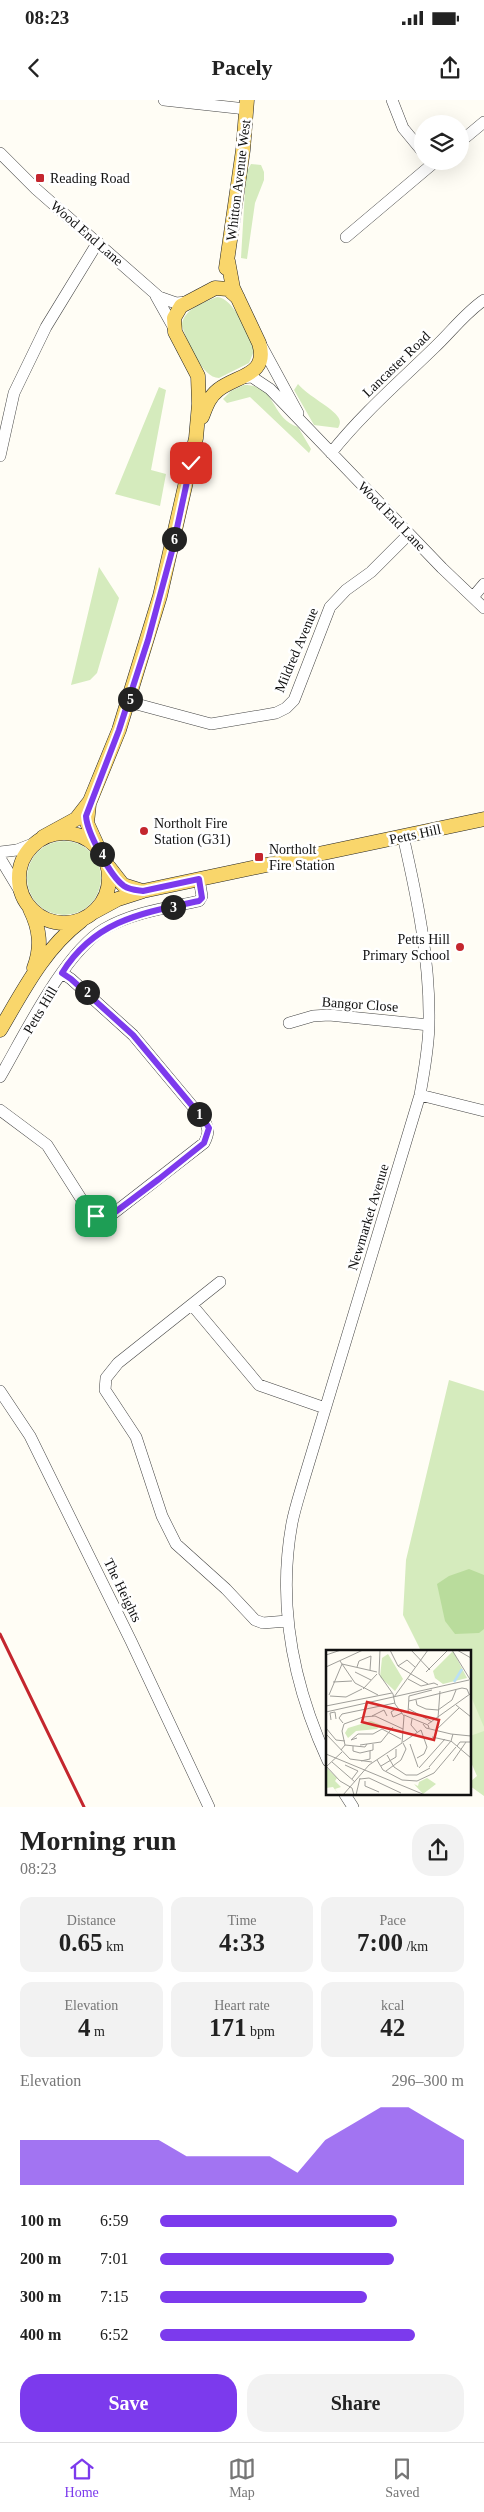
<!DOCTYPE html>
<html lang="en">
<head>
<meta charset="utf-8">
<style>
  :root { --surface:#fff; --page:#f2f2f2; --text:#222; --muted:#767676; --line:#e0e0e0; --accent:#7c3aed }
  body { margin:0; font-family:"Times New Roman",serif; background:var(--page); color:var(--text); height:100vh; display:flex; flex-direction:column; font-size:19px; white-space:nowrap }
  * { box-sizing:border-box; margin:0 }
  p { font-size:16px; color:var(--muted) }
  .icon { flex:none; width:28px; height:28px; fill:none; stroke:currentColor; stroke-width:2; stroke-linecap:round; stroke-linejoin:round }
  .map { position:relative; height:1707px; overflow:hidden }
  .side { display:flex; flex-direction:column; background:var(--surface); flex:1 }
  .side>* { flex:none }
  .tools { position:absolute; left:414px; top:15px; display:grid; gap:10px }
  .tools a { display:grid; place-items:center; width:55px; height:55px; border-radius:50%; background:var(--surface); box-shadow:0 5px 20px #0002; font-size:25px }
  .pin { position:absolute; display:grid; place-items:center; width:42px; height:42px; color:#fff; margin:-21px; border-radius:10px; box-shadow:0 2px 8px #0006 }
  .km { position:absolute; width:25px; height:25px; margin:-12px; border-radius:50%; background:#222; color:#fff; font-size:14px; line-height:25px; text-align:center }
  .round { display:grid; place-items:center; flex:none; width:52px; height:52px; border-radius:20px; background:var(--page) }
  .head { display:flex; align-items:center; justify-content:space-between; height:85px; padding:0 20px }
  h1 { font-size:28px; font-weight:800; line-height:38px }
  .stats { display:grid; grid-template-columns:repeat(3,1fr); gap:8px; height:85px; padding:5px 20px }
  .stats div { display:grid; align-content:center; border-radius:12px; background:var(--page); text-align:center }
  .stats b { font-size:25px; font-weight:800 }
  .stats small { font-size:14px; font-weight:400 }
  .stats p { font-size:14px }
  .chart { height:140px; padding:10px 20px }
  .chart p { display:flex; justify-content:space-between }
  .chart svg { width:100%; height:90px; margin-top:5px; fill:var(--accent); opacity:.7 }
  .button { display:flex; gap:10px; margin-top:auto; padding:10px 20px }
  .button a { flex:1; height:58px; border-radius:20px; background:var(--accent); color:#fff; font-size:20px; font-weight:800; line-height:58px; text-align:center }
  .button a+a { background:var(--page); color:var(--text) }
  ul { padding:0 20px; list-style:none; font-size:16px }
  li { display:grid; grid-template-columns:80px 60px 1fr; align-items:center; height:38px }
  li i { height:12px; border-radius:6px; background:var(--accent) }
  .status { display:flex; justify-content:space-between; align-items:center; height:35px; padding:0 25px; background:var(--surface); direction:ltr }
  .status svg { height:14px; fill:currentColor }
  header { display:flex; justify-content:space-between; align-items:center; height:65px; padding:0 20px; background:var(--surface); font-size:22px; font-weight:800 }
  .menu { display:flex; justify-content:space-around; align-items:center; height:70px; border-top:1px solid var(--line); background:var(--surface); font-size:14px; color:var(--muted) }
  .menu a { display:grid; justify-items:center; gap:2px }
  .menu .current { color:var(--accent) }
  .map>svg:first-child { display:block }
  .green { fill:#d5ebbd }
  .forest { fill:#b9dc9c }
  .pitch { fill:#e6f2cf }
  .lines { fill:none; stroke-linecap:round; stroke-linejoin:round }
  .minor-casing { stroke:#444; stroke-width:12 }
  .major-casing { stroke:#222; stroke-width:15 }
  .minor { stroke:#fff; stroke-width:11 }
  .major { stroke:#f9d66b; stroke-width:14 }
  .rail { stroke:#c4262e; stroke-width:3 }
  .route-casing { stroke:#fff; stroke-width:10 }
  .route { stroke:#7c3aed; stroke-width:6 }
  .poi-dot { fill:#c4262e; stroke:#fff; stroke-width:2 }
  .labels { text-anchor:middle; stroke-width:5; stroke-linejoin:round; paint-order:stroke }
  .poi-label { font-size:14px; fill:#111; stroke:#fff; text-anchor:start }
  .street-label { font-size:14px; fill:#111; stroke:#fff }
  .inset-river { fill:none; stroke:#b9e0f7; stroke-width:2.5 }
  .inset-road { fill:none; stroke:#a09f9a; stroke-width:1 }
  .view { fill:#d62828; fill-opacity:0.15; stroke:#d62828; stroke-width:2.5 }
  .inset-edge { fill:none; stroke:#111; stroke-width:2.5 }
</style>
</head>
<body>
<div class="status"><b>08:23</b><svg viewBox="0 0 49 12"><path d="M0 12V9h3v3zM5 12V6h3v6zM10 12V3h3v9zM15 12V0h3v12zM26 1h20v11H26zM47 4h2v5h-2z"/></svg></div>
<header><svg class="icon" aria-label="back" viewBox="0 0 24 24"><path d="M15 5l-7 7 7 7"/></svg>Pacely<svg class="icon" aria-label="share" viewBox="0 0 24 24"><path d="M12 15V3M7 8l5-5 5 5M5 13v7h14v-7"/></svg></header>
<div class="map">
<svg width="484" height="1707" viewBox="0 0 484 1707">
  <rect width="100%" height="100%" fill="#fffdf5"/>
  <path class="green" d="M251,64L261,65L264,72V80L255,103L247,159L241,158L246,73Z
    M217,197C233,197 250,236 254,251L249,263L219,278C202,278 187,241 182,226C182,210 204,202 217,197Z
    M298,284C308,296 333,308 338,317C341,321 340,325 338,328L314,325L294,290Z
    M244,285C278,285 269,317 298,327L311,349L309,353L250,297L227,303L223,299L231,291Z
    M159,287L166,290L151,370L166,374L160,406L115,394Z
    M99,467L119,498L97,573L90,580L71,585Z
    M27 778a37 37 0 1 1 74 0a37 37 0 1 1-74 0Z
    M449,1280L484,1291V1696L470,1686V1682L477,1676L470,1660V1551H421L403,1515L406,1460Z"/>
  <path class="forest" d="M469,1469L484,1475V1529L479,1533L455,1534L445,1521L437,1484L449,1476Z"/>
  <path class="pitch" d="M470,1594L484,1627V1631L470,1636Z"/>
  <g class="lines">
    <defs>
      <path id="minor" d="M164,0L246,9
        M392,0L403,28L422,51
        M460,42L484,22
        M0,53L36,89L159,197L176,203L187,202
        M346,137L436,61
        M156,196L175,230
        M260,243L298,313
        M241,278L252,277L270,289L442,468L484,508
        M331,353C362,314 399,282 434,248C451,232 465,213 484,200
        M0,356L14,293L46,227L98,142
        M473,497L484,484
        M129,602L211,624L276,613L286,608L294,600L330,507L346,490L371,472L409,434
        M0,752L17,750L35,743
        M0,758L21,793
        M289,923L313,916L329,915L429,925
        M0,977C25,934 63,854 104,829C133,812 167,808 199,801L202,796L199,779
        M420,995L484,1011
        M0,1010L47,1045L87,1108C95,1116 99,1118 110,1116L204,1043C209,1034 209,1029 204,1020L133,935L71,879L62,873
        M220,1182L118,1263L106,1278L105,1290L136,1337L162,1416L176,1444L226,1489L255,1520L263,1523L287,1521
        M192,1205L259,1285L325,1308
        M0,1291L30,1336L131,1541L209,1707
        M328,1661C294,1587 277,1505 292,1423C295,1408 300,1393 304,1379L420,995C424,971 429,947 429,922C430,860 417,797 403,736
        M344,1693L353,1707"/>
      <path id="major" d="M226,168L243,50L247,0
        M202,317C206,307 209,297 218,290C237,275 269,276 259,243L233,188L228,161
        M89,704L87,723L97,745
        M19 778a45 45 0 1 1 90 0a45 45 0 1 1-90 0Z
        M43,737L76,719L90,701L119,630L160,496L196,338L199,304L198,276L175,232L174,218L181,206L215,188L228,189L238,198
        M109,767L123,785L142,791
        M30,809C40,829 42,847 34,868
        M94,812L118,799L143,791L484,719
        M0,930C23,891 44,849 81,821"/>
    </defs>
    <use href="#minor" class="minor-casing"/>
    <use href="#major" class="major-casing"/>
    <use href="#minor" class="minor"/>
    <use href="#major" class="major"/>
    <path class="rail" d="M0,1534L84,1707"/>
  </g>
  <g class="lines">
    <defs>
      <path id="route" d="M96,1116H110L159,1079L204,1043L209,1028L204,1020L133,935L71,879L62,873C95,820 142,813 199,801L202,798L199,779L143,791C136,790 130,790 124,786C110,776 87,732 86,716L119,630L148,540L172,451L191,363"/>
    </defs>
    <use href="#route" class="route-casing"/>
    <use href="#route" class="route"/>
  </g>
  <g class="poi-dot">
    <rect x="35" y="73" width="10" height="10" rx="2.5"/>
    <circle cx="144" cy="731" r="5"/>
    <rect x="254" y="752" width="10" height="10" rx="2.5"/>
    <circle cx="460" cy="847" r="5"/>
  </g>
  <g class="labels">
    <g class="poi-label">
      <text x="50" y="83">Reading Road</text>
      <text x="154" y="728">Northolt Fire<tspan x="154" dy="16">Station (G31)</tspan></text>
      <text x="269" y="754">Northolt<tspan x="269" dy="16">Fire Station</tspan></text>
      <text x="450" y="844" text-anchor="end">Petts Hill<tspan x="450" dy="16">Primary School</tspan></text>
    </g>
    <g class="street-label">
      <text transform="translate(238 80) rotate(-83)" y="5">Whitton Avenue West</text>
      <text transform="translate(87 133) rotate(41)" y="5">Wood End Lane</text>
      <text transform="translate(396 264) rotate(-44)" y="5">Lancaster Road</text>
      <text transform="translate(392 416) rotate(46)" y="5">Wood End Lane</text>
      <text transform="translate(296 550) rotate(-67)" y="5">Mildred Avenue</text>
      <text transform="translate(415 734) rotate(-12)" y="5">Petts Hill</text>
      <text transform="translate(360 904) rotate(4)" y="5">Bangor Close</text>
      <text transform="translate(40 910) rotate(-59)" y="5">Petts Hill</text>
      <text transform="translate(368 1117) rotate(-73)" y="5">Newmarket Avenue</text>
      <text transform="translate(123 1490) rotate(64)" y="5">The Heights</text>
    </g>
  </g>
  <g transform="translate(326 1550)">
    <rect width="145" height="145" fill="#fffdf5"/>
    <path d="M127,1L141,28L117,34L109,28L107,21ZM62,4L77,29L69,41L54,27L56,8ZM45,71L55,75L51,79L30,81L22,88L19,83L22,78ZM0,117L11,128L9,131L15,137L9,139L13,145L7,137L0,138ZM101,128L110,134L97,144L88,134L92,136L93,132Z" fill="#d5ebbd"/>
    <path class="inset-river" d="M128,32L136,19"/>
    <path class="inset-road" d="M54,0L53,24L67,44M64,0L72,16L85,24M85,0L104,20M126,0L145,31M131,0L145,8M0,5L15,0M14,11L29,33L52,45M16,14L51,22M72,16L81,10L89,17M0,17L37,0M31,17L33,11L45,6L44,20M29,22L45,30M100,22L122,0M85,24L102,34M82,29L95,36L108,33L112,35M7,32L26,31M37,39L51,24M3,45L16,14M4,46L20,47L36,39M68,47L102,0M90,50L91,55L100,59L112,60L126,50L130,40M83,51L136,38L141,39L143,44M130,55L145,67M0,56L66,43M71,58L65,62L67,67L76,63M83,59L106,72M0,62L143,30M82,63L83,46L106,40M78,65L102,75L103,78M46,66L58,60L61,66M112,68L114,41M86,69L85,75L91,82M5,70L4,63L9,62L10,69M17,73L13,68L16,64L69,53M97,74L100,78L125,84L145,86M102,74L144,44M0,78L10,90L19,91M110,80L133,58M0,84L24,109L46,112M106,87L124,91M31,88L25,90L32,84H47L56,79L75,89M125,91L145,108M77,92L95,80M84,94L92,117M19,95L39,97L41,94M34,95L55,92L67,77M27,96V101L34,103L47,100V94M131,96L134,92H145M15,100L19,95L16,81L18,74L37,67L49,66L77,79M0,104L99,145M61,105L68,117L80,125H91L104,118M91,108L98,104L101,97L95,80M51,110L57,120L76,130L91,131L108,123L130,97M35,111L44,109V101M127,111L140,92M6,112L29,132M19,115L32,121L26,129M0,116L14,131L26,138L28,145M1,116L16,102M55,116L70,107V99M103,117L125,91L127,84M93,118L119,89M60,121L75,110L80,99L77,93M34,129L43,128L75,143M39,131V136L53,142M17,145L43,115L76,93L78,66L69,54L67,44M30,145L34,128"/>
    <path class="view" d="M41,52L113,70L108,90L36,72Z"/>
    <rect width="145" height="145" class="inset-edge"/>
  </g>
</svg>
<div class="tools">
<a><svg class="icon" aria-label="layers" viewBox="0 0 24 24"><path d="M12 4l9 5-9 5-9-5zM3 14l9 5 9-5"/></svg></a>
</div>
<div class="pin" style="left:96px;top:1116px;background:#1e9e55"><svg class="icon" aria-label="arrive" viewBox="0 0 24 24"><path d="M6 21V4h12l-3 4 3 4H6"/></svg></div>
<div class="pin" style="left:191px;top:363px;background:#d93025"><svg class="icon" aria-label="check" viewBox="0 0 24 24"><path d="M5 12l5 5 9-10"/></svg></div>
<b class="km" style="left:199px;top:1014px">1</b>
<b class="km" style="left:87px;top:892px">2</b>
<b class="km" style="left:173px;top:807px">3</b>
<b class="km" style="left:102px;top:754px">4</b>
<b class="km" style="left:130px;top:599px">5</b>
<b class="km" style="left:174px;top:439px">6</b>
</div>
<section class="side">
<div class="head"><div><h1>Morning run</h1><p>08:23</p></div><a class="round"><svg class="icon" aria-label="share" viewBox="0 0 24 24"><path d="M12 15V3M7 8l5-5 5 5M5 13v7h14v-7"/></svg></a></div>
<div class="stats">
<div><p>Distance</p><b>0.65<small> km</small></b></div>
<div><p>Time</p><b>4:33</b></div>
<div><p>Pace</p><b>7:00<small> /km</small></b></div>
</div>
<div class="stats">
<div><p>Elevation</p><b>4<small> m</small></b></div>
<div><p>Heart rate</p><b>171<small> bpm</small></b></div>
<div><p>kcal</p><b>42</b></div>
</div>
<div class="chart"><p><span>Elevation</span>296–300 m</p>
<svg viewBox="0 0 160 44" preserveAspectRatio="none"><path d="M0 44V22L10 22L20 22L30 22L40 22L50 22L60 30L70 30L80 30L90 30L100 38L110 22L120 14L130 6L140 6L150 14L160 22V44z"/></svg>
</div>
<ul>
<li><b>100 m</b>6:59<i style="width:78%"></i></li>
<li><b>200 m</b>7:01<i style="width:77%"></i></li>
<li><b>300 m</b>7:15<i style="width:68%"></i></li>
<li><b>400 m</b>6:52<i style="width:84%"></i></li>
</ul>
<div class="button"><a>Save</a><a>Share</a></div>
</section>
<nav class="menu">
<a class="current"><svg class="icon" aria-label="home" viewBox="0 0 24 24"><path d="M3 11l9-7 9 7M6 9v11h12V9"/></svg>Home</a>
<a><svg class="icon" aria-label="map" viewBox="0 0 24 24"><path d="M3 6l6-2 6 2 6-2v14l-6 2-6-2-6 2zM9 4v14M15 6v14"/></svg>Map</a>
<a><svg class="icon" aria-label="saved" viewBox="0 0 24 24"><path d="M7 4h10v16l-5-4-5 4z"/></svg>Saved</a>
</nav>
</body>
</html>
